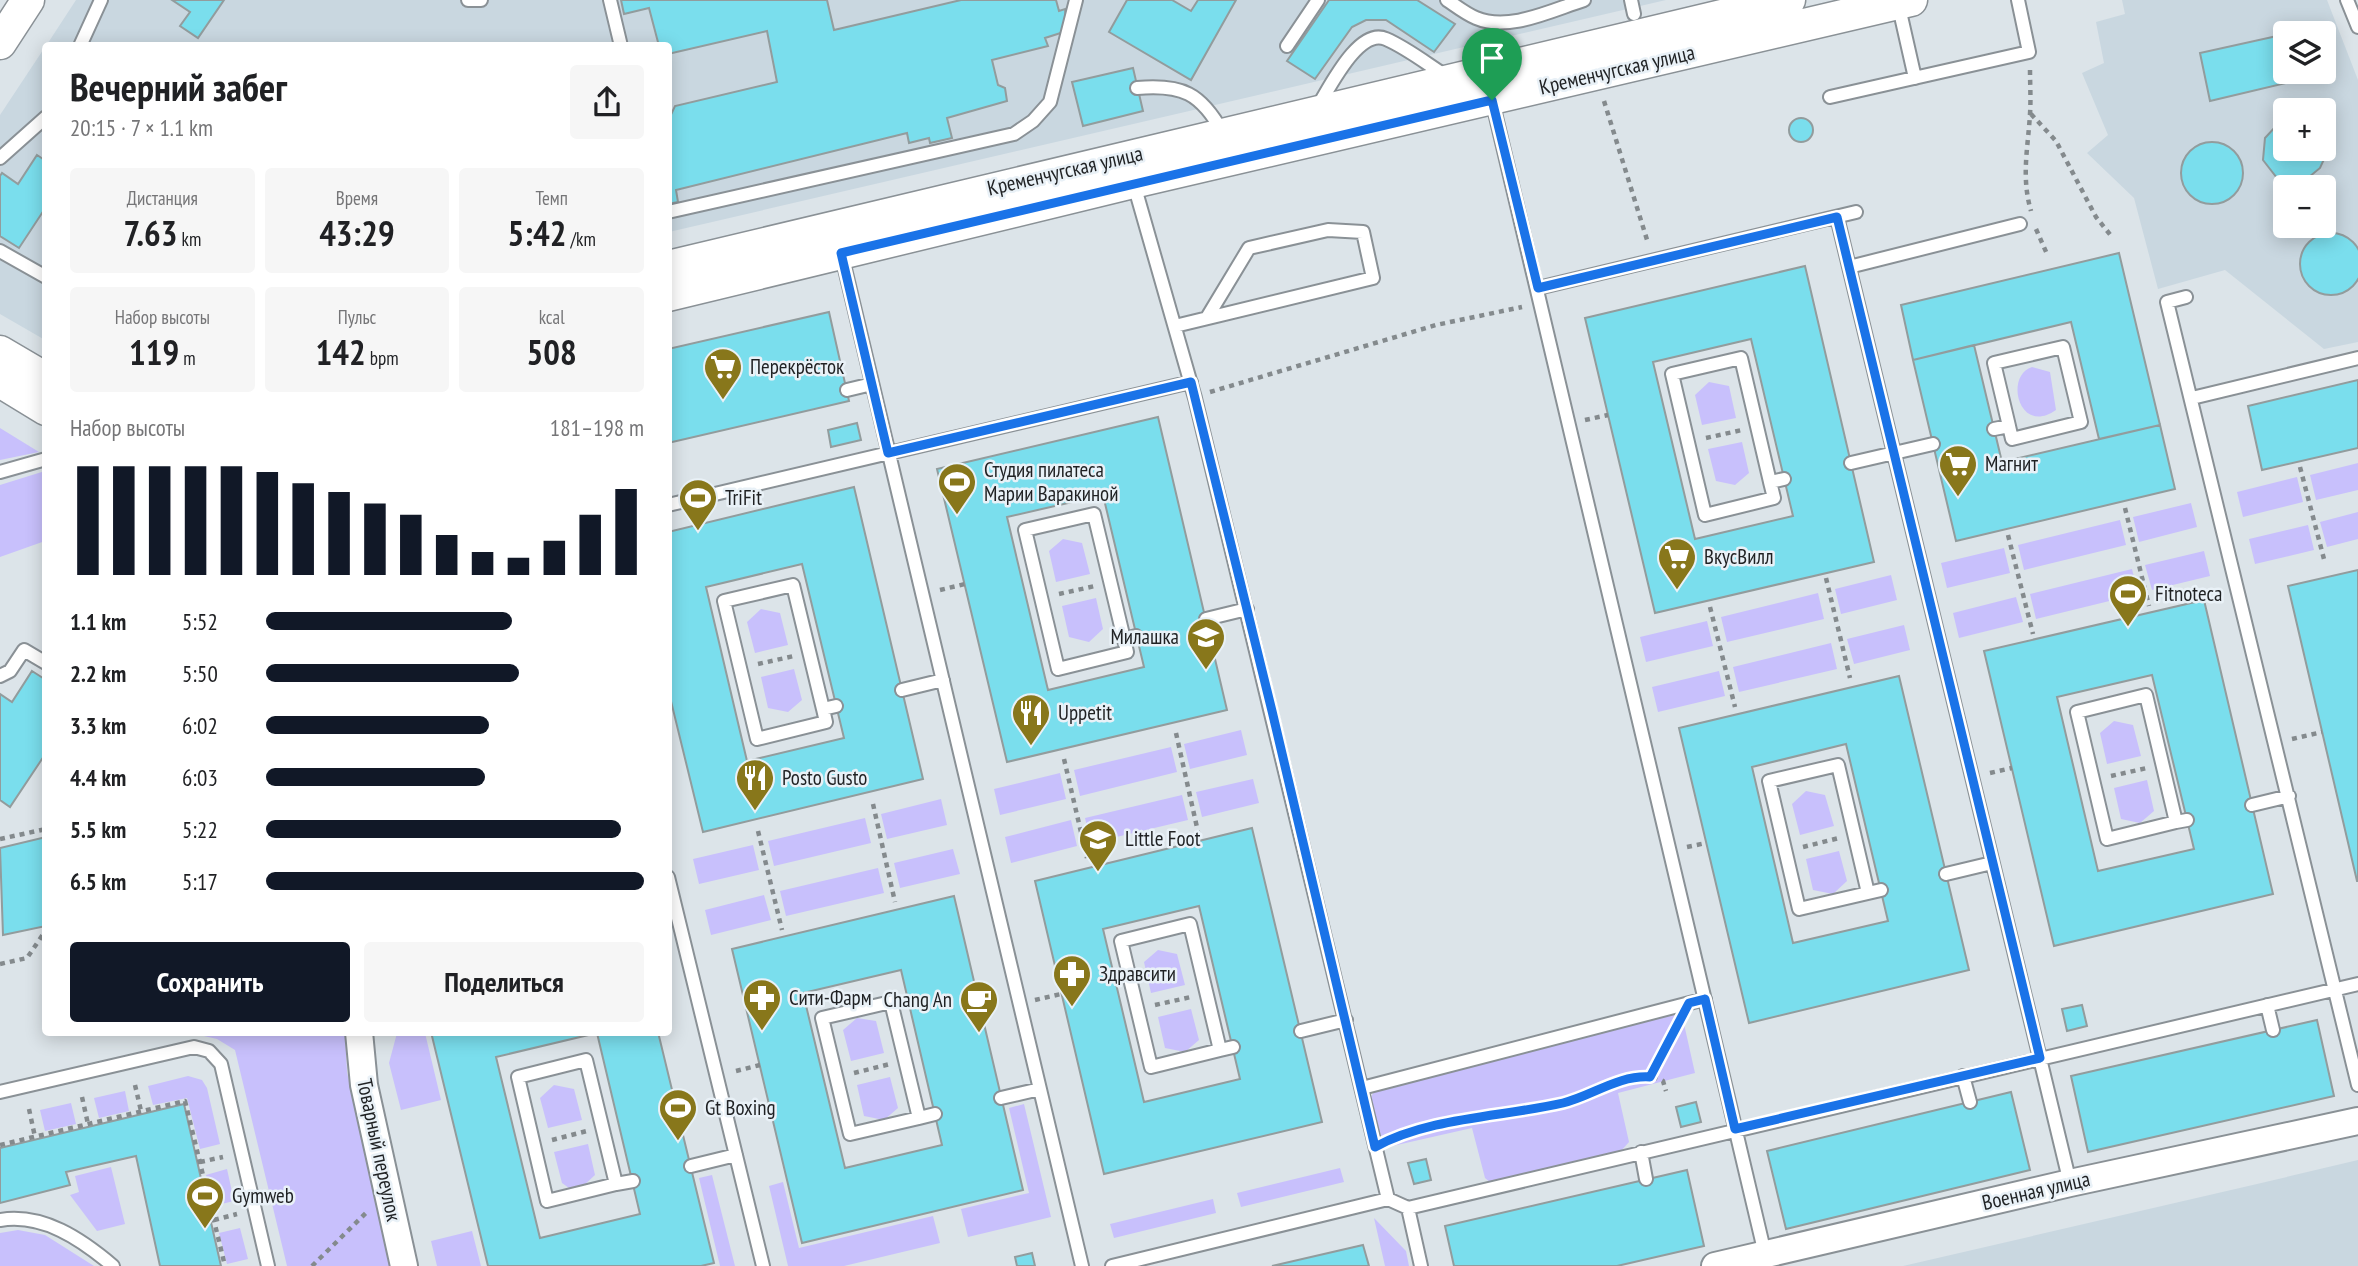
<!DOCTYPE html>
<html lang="ru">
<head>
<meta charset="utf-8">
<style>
  :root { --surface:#fff; --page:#f6f6f6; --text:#202124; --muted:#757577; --accent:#111827 }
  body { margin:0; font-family:"PT Sans Narrow",sans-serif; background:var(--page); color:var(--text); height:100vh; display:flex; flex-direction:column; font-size:26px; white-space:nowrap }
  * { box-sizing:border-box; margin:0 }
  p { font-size:23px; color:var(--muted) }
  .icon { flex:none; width:38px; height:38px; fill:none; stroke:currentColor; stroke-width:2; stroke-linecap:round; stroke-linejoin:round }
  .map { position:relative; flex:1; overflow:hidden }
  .panel { position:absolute; left:42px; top:42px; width:630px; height:994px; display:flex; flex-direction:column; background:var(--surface); border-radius:7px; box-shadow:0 4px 18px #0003 }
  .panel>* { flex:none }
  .controls { position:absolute; left:2273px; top:21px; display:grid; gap:14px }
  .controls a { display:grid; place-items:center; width:63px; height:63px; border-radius:7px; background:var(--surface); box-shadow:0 4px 18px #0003; font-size:35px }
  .pin { position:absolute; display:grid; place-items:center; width:60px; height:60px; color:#fff; margin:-72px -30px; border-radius:50% 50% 50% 0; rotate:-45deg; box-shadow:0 0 7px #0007 }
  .pin .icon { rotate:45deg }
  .round { display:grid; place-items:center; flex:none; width:74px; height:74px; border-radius:7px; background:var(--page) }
  .summary { display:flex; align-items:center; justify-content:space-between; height:119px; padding:0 28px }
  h1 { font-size:38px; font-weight:700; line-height:52px }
  .figures { display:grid; grid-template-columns:repeat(3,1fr); gap:10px; height:119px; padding:7px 28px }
  .figures div { display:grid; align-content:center; border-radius:7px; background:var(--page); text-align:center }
  .figures b { font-size:35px; font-weight:700 }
  .figures small { font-size:19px; font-weight:400 }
  .figures p { font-size:19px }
  .chart { height:196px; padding:14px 28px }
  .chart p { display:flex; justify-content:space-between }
  .chart svg { width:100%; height:126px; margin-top:7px; stroke:var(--accent); stroke-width:6 }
  .action { display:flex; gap:14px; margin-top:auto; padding:14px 28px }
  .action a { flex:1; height:80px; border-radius:7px; background:var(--accent); color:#fff; font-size:28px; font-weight:700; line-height:80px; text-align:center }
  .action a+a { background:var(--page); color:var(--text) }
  ul { padding:0 28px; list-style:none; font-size:23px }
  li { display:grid; grid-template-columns:112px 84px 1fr; align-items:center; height:52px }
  li i { height:18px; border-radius:9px; background:var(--accent) }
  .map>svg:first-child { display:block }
  .built { fill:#c9d7e0; fill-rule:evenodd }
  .green { fill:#c8c0fc }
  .building { fill:#7adeed; stroke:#929c9d; stroke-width:2; fill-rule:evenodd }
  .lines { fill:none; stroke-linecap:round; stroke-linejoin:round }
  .service-casing { stroke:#8a9196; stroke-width:16 }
  .minor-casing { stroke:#8a9196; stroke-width:30 }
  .tertiary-casing { stroke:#8a9196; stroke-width:35 }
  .path { stroke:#848a8d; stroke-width:4.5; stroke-dasharray:5 5; stroke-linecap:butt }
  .service { stroke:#fff; stroke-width:12 }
  .minor { stroke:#fff; stroke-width:26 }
  .tertiary { stroke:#fff; stroke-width:32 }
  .route-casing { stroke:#fff; stroke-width:14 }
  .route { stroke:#1a73e8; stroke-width:9 }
  .labels { text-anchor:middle; stroke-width:5; stroke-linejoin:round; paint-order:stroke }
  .street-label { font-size:21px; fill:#1f2123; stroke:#e9f1f7 }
  .poi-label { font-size:21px; fill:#1f2123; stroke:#e9f1f7; text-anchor:start }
</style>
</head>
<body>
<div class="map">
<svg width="2358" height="1266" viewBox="0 0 2358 1266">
  <rect width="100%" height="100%" fill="#dce4e9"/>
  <path class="built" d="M76,0H1666L669,232L668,46H46Z
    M2122,0H2327L2358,80V342L2324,349L2225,270L2158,289L2134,198L2087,153L2108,135L2082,73L2104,63L2096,22L2125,14ZM2286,33H2324V72H2286ZM2286,110H2324V149H2286ZM2286,187H2324V226H2286Z
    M45,47V340L0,314V115Z
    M2358,1160V1266H1903L2257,1184Z"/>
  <path class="green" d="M2032,367L2050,372L2056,410C2019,436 2004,376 2032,367Z
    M1709,382L1729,386L1736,418L1702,425L1695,395Z
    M0,428L39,452L0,460Z
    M1742,442L1749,473L1735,485L1716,481L1708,449Z
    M2358,463V490L2316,500L2310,475Z
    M45,471V541L0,557V485Z
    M2297,477L2303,502L2243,517L2237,492Z
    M2191,503L2197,527L2139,542L2133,517Z
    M2358,512V539L2327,547L2320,522Z
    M2120,520L2126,545L2024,570L2018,545Z
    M2308,525L2314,550L2255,564L2249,539Z
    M1063,539L1082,543L1090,574L1056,582L1049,551Z
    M2004,548L2010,573L1947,588L1941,563Z
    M2204,551L2210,576L2152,590L2145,565Z
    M2132,569L2138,594L2036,619L2030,594Z
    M1891,575L1897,600L1841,614L1835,589Z
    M1818,593L1824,619L1727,642L1721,617Z
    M2016,597L2023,622L1959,638L1953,613Z
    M1096,598L1103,629L1089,642L1069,637L1062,606Z
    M761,609L780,613L788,645L755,653L747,622Z
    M1707,621L1713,646L1646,662L1640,637Z
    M1904,625L1910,650L1854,664L1847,639Z
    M1831,643L1837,669L1739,692L1733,667Z
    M794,669L802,700L788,712L768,708L761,677Z
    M1719,671L1725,696L1658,712L1652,687Z
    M2114,721L2133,725L2141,756L2107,764L2100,733Z
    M1241,730L1247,755L1190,769L1184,744Z
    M1171,747L1177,772L1080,796L1074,770Z
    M1060,773L1066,799L1000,815L994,789Z
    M1253,779L1259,803L1202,817L1196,792Z
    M2147,780L2154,811L2140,823L2121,819L2114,788Z
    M1806,791L1825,795L1834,826L1800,835L1792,804Z
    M1182,795L1188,820L1091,843L1085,818Z
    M941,799L947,825L887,839L881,814Z
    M865,818L871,843L774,866L768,841Z
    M1071,820L1077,846L1011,863L1005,837Z
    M753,845L759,870L699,884L693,859Z
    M953,849L960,874L900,888L894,863Z
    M1839,851L1847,881L1833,894L1813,890L1806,859Z
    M878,868L884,893L786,916L780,891Z
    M764,895L771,920L711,935L705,910Z
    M1158,950L1177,954L1185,985L1151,993L1144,962Z
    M1191,1009L1199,1040L1185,1052L1165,1048L1158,1017Z
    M1677,1013L1682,1015L1695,1073L1618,1093L1629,1142L1621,1151L1491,1183L1485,1178L1472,1128L1388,1147L1382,1144L1371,1097L1375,1090Z
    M857,1018L876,1021L884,1053L851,1061L843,1030Z
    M191,1033H345L347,1072L390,1266H287L235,1050L217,1039Z
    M397,1033H425L441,1100L401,1110L389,1063Z
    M188,1076L202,1080L207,1088L220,1144L200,1149L187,1098L153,1105L148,1086Z
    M890,1077L898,1108L884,1120L864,1116L857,1085Z
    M554,1085L574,1089L582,1120L548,1128L540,1098Z
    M125,1091L129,1111L99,1118L94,1098Z
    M71,1103L76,1124L45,1131L40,1110Z
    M1024,1104L1051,1217L968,1237L961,1209L1029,1193L1009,1108Z
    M588,1144L595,1175L581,1188H569L562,1183L554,1152Z
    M111,1167L125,1224L97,1231L70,1195L79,1192L75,1176Z
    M1340,1168L1344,1182L1241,1207L1237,1193Z
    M227,1169L234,1201L213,1206L206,1175Z
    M712,1175L735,1266H720L699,1178Z
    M783,1182L799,1248L933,1216L940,1243L844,1266H788L769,1186Z
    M1213,1199L1216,1213L1114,1238L1110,1224Z
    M1374,1218L1406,1251L1409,1266H1385Z
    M240,1228L248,1259L227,1264L219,1233Z
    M18,1230L45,1235L94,1266H0V1233Z
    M472,1231L481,1266H437L431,1241Z"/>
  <path class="building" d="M172,0H224L198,38L180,26L190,12Z
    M621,0H827L834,30L961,0H1056L1059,11L1065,9L1067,31L1045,38L1048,46L992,60L998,85L1005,88L1007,101L947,118L952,138L930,143L929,138L909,143L907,133L676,190L678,202L668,204V121L675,106L777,82L767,31L668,54V46H659L649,8L624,14Z
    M1127,0H1172L1191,11L1198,0H1236L1191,80L1109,32Z
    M1329,0H1417L1455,24L1434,52L1386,20H1366L1352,27L1315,79L1287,61Z
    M2286,34V72H2297L2299,80L2210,101L2200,53Z
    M1133,68L1143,111L1083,126L1072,82Z
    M1789 130a12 12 0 1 1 24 0a12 12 0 1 1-24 0Z
    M2286,122V149H2324V145L2325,157L2320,168L2303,182L2287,183L2277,178L2263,160L2265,138L2276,126Z
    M2181 173a31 31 0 1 1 62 0a31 31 0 1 1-62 0Z
    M37,155L46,161V207L19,248L0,236V176L2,173L18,184Z
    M2300 264a31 31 0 1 1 62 0a31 31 0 1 1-62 0Z
    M2119,253L2160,425L2099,439L2071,322L1913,360L1901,305Z
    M1805,266L1874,562L1655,613L1585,318ZM1751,339L1793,516L1695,539L1653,362Z
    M829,312L849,401L668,443V349Z
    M1974,345L2002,462L2160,425L2175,489L1956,541L1913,360Z
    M2358,380V448L2262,470L2248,406Z
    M1158,417L1227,710L1007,762L937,469ZM1103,495L1144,667L1048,690L1007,517Z
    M857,423L861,440L831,447L828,430Z
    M854,487L923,779L703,832L668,689V532ZM802,564L844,738L747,761L706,587Z
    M2358,570V881H2357L2288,586Z
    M2204,600L2273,894L2054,946L1984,651ZM2152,675L2194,849L2098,871L2057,697Z
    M32,671L46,680V753L10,807L0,800V694L12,702Z
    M1899,676L1969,970L1749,1023L1679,728ZM1846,744L1888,921L1793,943L1752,767Z
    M1252,828L1322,1122L1104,1174L1035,881ZM1199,906L1240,1079L1144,1102L1103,929Z
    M46,837V926L3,935L0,848Z
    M954,896L1023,1190L802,1243L732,949ZM901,970L942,1145L845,1168L803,993Z
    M2082,1005L2087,1026L2067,1031L2062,1009Z
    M2317,1020L2334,1096L2088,1152L2071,1076Z
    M431,1032H658L714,1263L701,1266H488ZM597,1033L640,1214L540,1238L496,1057Z
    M2011,1092L2030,1170L1786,1229L1767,1151Z
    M1696,1102L1701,1122L1681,1127L1676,1107Z
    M184,1104L221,1266H160L136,1156L66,1172L70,1185L0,1203V1148Z
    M1426,1159L1431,1180L1414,1184L1408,1163Z
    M1687,1170L1704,1246L1617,1266H1454L1445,1226Z
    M1363,1245L1369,1266H1272Z
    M1032,1253L1035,1266H1017L1015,1257Z"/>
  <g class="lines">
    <defs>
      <path id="service" d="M468,0H481
        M610,0L621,46
        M1447,0C1456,6 1466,14 1476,18C1509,32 1552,10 1584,0
        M1631,0L1634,14
        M2347,0L2358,27
        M1898,3L1915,78
        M80,46L101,0
        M1287,46L1318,0
        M1137,88C1182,84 1201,93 1223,133
        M1830,97L2029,52L2018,0
        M1492,100L1765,1254
        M1318,106C1330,87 1359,27 1386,39C1407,48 1427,64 1446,76
        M0,158L46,117
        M1133,181L1195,398L1388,1199
        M668,212L1014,134L1033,121L1050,102L1076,0
        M1837,217L2070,1183
        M0,251L46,277
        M841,252L1082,1266
        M1849,267L2020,224
        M1538,288L1856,212
        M2186,297L2167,302L2358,1085
        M1175,326L1373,278L1363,232L1328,230L1249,248L1208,316
        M847,390L872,384
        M2192,398L2358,358
        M1994,429L2009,426L2012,439L2081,422L2063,347L1994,363L2009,426
        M1851,463L1933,444
        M0,472L46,459
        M1770,482L1774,498L1705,515L1672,374L1741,358L1770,482L1784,479
        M668,505L1191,382
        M1206,619L1247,609
        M1124,639L1127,652L1058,669L1025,530L1094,514L1124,639L1136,636
        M0,676L10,671L24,650L46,663
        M902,690L943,680
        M823,709L826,722L757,739L724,601L793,585L823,709L836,706
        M2252,805L2289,796
        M2176,822L2107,839L2077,712L2146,695L2176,822L2187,820
        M1946,874L1992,863
        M668,877L763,1266
        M1868,893L1799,909L1769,781L1838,765L1868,893L1881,890
        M2267,1005L2273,1030
        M1301,1031L1346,1020
        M1220,1050L1151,1067L1121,941L1190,924L1220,1050L1233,1047
        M1963,1076L1970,1102
        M1362,1088L1705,999
        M0,1092L194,1047L209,1051L221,1064L268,1266
        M1001,1098L1040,1089
        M919,1118L850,1134L822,1018L891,1002L919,1118L935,1114
        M1641,1152L1646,1179
        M691,1166L736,1155
        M616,1184L547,1201L518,1077L586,1060L616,1184L633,1181
        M1408,1208L2358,984
        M0,1220C43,1213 81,1239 113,1266
        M1112,1266L1388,1199L1408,1208L1421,1266"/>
      <path id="minor" d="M359,1032L364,1085L404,1266
        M1715,1266L2070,1183L2358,1121"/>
      <path id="tertiary" d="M0,43L28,0
        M668,267L1789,0
        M668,295L1133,182L1911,0
        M0,352L46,379
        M0,381L46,409"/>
    </defs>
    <use href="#service" class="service-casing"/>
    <use href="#minor" class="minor-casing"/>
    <use href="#tertiary" class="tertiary-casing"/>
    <path class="path" d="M2030,70C2030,84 2031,99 2030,114C2028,148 2021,177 2031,211
      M1604,101L1648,243
      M2031,114L2056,141L2096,217L2112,237
      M2036,229L2047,254
      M1210,392L1436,325L1522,307
      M1585,420L1608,415
      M1706,438L1742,430
      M2300,467L2325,563
      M2125,508L2149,606
      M2008,535L2033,634
      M1826,578L1850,678
      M940,590L965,584
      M1059,594L1095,586
      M1710,607L1735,707
      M758,664L794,656
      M1176,733L1198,832
      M2292,739L2322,732
      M1064,759L1087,858
      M1990,773L2012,768
      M2111,776L2147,768
      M873,804L895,902
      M758,831L782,930
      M0,839L46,829
      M1687,847L1706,843
      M1803,847L1839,838
      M0,964L27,958L46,930
      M1035,1000L1061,994
      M1155,1005L1191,997
      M736,1071L760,1065
      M854,1073L890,1064
      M1650,1077L1677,1025
      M135,1085L141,1111
      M82,1097L88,1124
      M29,1109L35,1137
      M1391,1139C1460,1119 1535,1116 1601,1088C1619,1081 1645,1070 1663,1081L1666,1091
      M552,1140L587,1131
      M0,1145L185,1101L225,1266
      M200,1162L223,1157
      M214,1220L237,1214
      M312,1266L366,1213"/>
    <use href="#service" class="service"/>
    <use href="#minor" class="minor"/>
    <use href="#tertiary" class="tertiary"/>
  </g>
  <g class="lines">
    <defs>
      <path id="route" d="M1492,100L1538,288L1837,217L2040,1058L1735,1129L1705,999L1689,1003L1650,1077C1618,1075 1592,1096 1563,1103C1502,1117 1430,1117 1375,1147L1272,711L1191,382L888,453L841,253Z"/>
    </defs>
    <use href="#route" class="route-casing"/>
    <use href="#route" class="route"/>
  </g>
  <defs>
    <symbol id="supermarket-pin" viewBox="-11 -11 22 30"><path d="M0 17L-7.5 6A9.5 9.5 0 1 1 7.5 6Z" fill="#88771b" stroke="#e9f1f7"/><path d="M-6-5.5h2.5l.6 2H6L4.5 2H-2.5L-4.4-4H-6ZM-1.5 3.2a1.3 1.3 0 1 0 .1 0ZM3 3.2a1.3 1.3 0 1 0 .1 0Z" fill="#fff"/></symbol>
    <symbol id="stadium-pin" viewBox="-11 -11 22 30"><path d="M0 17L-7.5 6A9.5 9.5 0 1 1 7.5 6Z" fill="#88771b" stroke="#e9f1f7"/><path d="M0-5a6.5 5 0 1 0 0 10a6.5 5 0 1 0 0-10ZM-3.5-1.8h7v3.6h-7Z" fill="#fff"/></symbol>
    <symbol id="school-pin" viewBox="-11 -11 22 30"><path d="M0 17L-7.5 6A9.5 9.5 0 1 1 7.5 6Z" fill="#88771b" stroke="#e9f1f7"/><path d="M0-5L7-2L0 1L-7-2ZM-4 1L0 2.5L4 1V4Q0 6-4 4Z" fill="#fff"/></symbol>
    <symbol id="restaurant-pin" viewBox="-11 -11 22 30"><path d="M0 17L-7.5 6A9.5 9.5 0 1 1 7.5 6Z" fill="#88771b" stroke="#e9f1f7"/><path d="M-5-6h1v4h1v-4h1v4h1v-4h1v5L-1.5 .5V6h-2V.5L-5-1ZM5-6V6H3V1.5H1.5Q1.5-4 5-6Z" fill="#fff"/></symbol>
    <symbol id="pharmacy-pin" viewBox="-11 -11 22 30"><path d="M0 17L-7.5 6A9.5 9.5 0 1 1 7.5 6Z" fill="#88771b" stroke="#e9f1f7"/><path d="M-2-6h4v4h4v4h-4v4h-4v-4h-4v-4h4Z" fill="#fff"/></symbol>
    <symbol id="cafe-pin" viewBox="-11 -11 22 30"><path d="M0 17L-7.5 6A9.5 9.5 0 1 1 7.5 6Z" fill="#88771b" stroke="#e9f1f7"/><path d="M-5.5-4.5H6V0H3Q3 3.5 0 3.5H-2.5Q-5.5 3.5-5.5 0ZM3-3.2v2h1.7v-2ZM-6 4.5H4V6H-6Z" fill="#fff"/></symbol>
  </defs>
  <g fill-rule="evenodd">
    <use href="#supermarket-pin" x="701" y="345" width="44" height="60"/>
    <use href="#supermarket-pin" x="1936" y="442" width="44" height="60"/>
    <use href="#stadium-pin" x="935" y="460" width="44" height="60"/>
    <use href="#stadium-pin" x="676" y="476" width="44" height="60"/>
    <use href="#supermarket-pin" x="1655" y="535" width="44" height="60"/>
    <use href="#stadium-pin" x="2106" y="572" width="44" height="60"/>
    <use href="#school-pin" x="1184" y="615" width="44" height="60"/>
    <use href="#restaurant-pin" x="1009" y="691" width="44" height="60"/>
    <use href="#restaurant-pin" x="733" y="756" width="44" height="60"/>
    <use href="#school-pin" x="1076" y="817" width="44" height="60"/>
    <use href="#pharmacy-pin" x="1050" y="952" width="44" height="60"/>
    <use href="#pharmacy-pin" x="740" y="976" width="44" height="60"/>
    <use href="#cafe-pin" x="957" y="978" width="44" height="60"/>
    <use href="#stadium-pin" x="656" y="1086" width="44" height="60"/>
    <use href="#stadium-pin" x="183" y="1174" width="44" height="60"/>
  </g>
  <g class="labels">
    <g class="street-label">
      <text transform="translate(1617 70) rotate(-13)" y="7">Кременчугская улица</text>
      <text transform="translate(1065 171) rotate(-13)" y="7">Кременчугская улица</text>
      <text transform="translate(379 1150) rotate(78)" y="7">Товарный переулок</text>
      <text transform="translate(2036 1191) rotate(-13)" y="7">Военная улица</text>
    </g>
    <g class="poi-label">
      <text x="750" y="374">Перекрёсток</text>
      <text x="1985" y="471">Магнит</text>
      <text x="984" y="477">Студия пилатеса<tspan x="984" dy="24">Марии Варакиной</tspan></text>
      <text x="725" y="505">TriFit</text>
      <text x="1704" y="564">ВкусВилл</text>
      <text x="2155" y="601">Fitnoteca</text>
      <text x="1179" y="644" text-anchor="end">Милашка</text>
      <text x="1058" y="720">Uppetit</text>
      <text x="782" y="785">Posto Gusto</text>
      <text x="1125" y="846">Little Foot</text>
      <text x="1099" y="981">Здравсити</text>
      <text x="789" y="1005">Сити-Фарм</text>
      <text x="952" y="1007" text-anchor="end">Chang An</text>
      <text x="705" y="1115">Gt Boxing</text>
      <text x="232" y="1203">Gymweb</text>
    </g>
  </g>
</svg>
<div class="controls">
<a><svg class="icon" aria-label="layers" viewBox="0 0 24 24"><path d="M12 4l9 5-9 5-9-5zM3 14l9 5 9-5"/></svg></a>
<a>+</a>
<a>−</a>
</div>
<div class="pin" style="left:1492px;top:100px;background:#1e9e55"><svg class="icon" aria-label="arrive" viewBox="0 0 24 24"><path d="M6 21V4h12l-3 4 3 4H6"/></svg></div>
<section class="panel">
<div class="summary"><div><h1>Вечерний забег</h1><p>20:15 · 7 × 1.1 km</p></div><a class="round"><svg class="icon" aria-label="share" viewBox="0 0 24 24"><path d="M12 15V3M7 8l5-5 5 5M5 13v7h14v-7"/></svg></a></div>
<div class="figures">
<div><p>Дистанция</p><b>7.63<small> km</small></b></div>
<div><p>Время</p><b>43:29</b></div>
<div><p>Темп</p><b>5:42<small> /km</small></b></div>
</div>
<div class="figures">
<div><p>Набор высоты</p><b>119<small> m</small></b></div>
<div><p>Пульс</p><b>142<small> bpm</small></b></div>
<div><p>kcal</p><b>508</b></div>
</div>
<div class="chart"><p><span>Набор высоты</span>181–198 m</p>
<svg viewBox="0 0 160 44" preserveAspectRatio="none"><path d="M5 44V6M15 44V6M25 44V6M35 44V6M45 44V6M55 44V8M65 44V12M75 44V15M85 44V19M95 44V23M105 44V30M115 44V36M125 44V38M135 44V32M145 44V23M155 44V14"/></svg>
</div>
<ul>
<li><b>1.1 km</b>5:52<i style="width:65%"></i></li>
<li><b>2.2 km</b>5:50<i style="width:67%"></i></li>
<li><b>3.3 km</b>6:02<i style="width:59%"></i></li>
<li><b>4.4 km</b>6:03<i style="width:58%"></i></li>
<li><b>5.5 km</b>5:22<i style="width:94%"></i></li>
<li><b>6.5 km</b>5:17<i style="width:100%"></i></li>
</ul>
<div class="action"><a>Сохранить</a><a>Поделиться</a></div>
</section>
</div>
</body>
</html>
